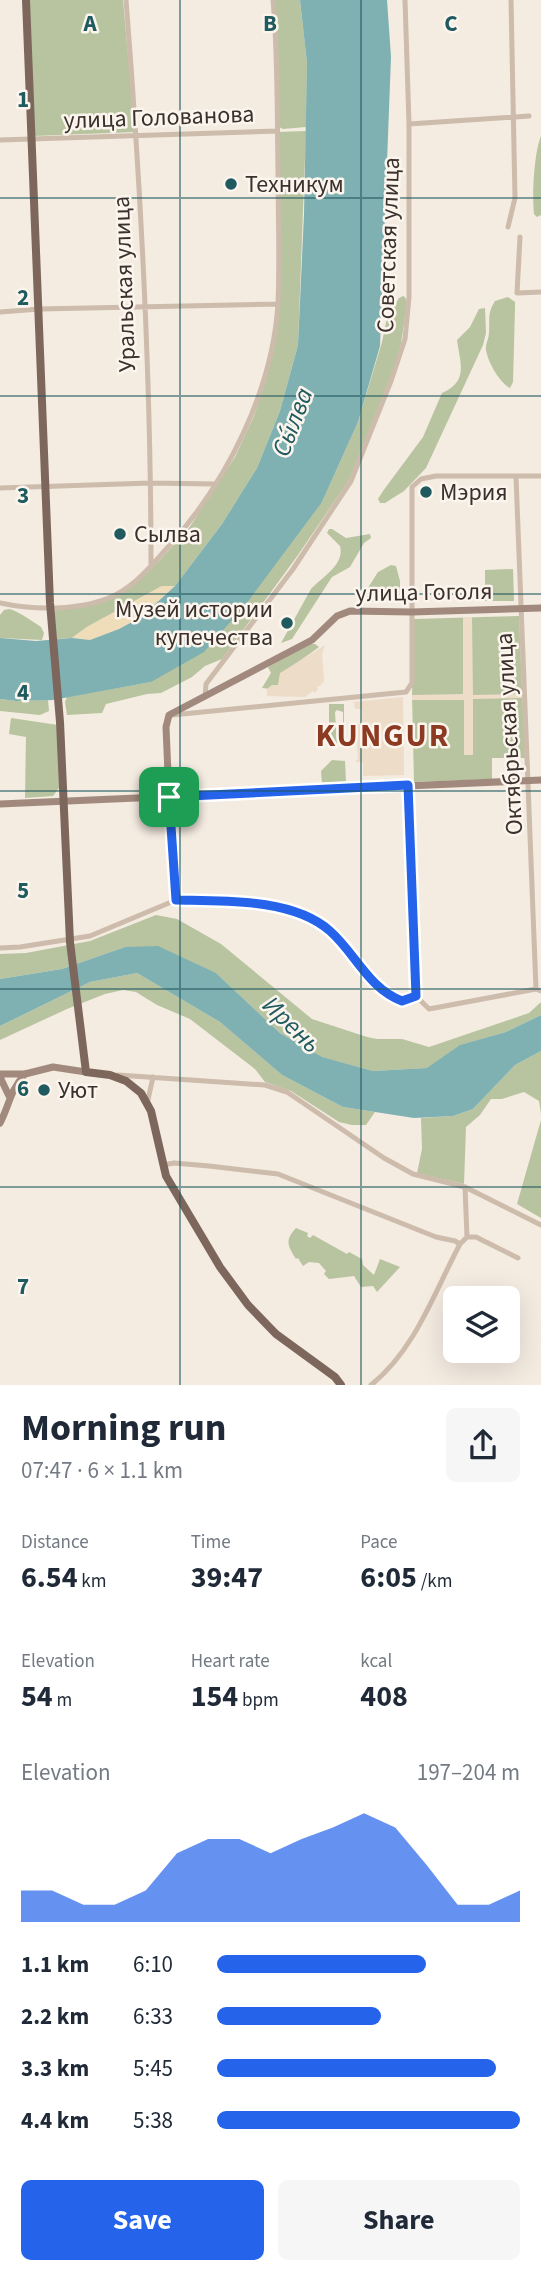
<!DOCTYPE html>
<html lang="en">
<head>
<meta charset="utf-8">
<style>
  :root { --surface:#fff; --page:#f6f6f7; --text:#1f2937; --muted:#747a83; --accent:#2563eb }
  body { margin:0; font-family:"Source Sans 3",sans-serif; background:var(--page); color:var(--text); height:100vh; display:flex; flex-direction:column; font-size:26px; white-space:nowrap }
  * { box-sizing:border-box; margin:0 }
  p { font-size:23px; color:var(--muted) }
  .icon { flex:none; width:38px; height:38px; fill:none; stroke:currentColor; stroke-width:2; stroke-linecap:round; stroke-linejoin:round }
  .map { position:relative; height:1385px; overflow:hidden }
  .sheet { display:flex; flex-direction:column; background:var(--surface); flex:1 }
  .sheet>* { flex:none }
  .controls { position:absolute; left:443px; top:1286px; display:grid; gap:14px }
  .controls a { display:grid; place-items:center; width:77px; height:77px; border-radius:10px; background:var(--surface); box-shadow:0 7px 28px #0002; font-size:35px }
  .pin { position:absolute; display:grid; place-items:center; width:60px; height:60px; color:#fff; margin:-30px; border-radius:14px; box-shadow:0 4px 10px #0006 }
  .round { display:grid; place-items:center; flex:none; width:74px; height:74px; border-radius:10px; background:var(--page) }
  .headline { display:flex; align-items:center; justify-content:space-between; height:119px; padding:0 21px }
  h1 { font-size:38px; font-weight:700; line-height:52px }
  .metrics { display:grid; grid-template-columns:repeat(3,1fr); gap:10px; height:119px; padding:7px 21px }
  .metrics div { display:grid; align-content:center }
  .metrics b { font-size:30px; font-weight:700 }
  .metrics small { font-size:19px; font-weight:400 }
  .metrics p { font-size:19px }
  .chart { height:196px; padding:14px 21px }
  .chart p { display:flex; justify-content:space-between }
  .chart svg { width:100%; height:126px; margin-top:7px; fill:var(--accent); opacity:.7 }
  .primary-button { display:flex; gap:14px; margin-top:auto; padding:14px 21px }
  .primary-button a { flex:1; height:80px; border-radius:10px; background:var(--accent); color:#fff; font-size:28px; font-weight:700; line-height:80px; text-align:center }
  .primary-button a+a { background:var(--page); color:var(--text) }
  ul { padding:0 21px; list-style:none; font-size:23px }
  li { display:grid; grid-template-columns:112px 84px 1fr; align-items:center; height:52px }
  li i { height:18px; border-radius:9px; background:var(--accent) }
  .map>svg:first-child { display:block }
  .green { fill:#b8c4a0 }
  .sand { fill:#efdcb8 }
  .plaza { fill:#ecdcc8 }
  .water { fill:#7fb0b2 }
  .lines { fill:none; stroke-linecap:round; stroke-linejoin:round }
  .street { stroke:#cdbbac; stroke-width:5 }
  .secondary { stroke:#a18a7d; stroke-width:7 }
  .primary { stroke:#7d675c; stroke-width:8 }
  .route-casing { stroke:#fff; stroke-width:14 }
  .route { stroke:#2563eb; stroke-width:9 }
  .grid { fill:none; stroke:#1f5a5e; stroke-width:2; stroke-opacity:0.55 }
  .poi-dot { fill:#1f5a5e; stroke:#fbf5ee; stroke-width:2.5 }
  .labels { text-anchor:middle; stroke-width:5; stroke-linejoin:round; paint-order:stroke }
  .street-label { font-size:24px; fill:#3b302b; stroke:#fbf5ee }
  .poi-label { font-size:24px; fill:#3b302b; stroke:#fbf5ee; text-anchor:start }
  .water-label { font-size:26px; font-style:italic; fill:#1f5a5e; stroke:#fbf5ee }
  .district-label { font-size:32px; font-weight:bold; letter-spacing:2px; fill:#8c3b22; stroke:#fbf5ee }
  .grid-label { font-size:23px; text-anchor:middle; font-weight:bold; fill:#1f5a5e; stroke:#fbf5ee; stroke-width:5; stroke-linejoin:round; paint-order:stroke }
</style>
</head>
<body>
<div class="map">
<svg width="541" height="1385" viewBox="0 0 541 1385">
  <rect width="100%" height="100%" fill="#f4ebe1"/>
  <path class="green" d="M29,0H123L135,132L34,136Z
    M273,0H300L307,63L306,127L283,129L279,127Z
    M306,131L298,345L280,411L257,468L222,524L175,586H162L87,627L72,638L57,639L52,611L107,601L158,562L189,528L235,457L254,416L262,391L280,303L278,132Z
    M541,136V215L537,217L534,214C532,195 534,153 541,136Z
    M403,296L405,297L407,303L401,344L394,368L349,480L298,555L222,659L205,666L192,677L161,693L147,694L106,704L102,713L67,715L65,702L67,697L151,682L322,502L358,422L382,342L387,318L399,298Z
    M508,297L515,302V307L513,382L510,388C499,382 488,362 486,350C485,344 489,339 489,333C490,320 487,313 495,301Z
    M485,308L486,333L483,345L426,468L404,491L385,503H380L378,499L383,491L423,437L442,393C469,381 460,363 457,340L470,327L479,309Z
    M329,529H332L346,538L370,534L371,538L364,543L350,567L332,577L292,639L281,643L311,589C322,577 345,565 340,546L327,533Z
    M391,565L396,566L400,581V599L367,602L361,599L378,572Z
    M513,569L514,601H485V570Z
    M9,609C18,611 32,621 41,627L44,633L42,640L0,638V615L4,610Z
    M519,616L525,758H492V779L414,782L412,695L414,619Z
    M310,644H315L319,647L283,673L278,686L270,689L262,688L271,673L268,667Z
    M0,699L16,701L48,700L49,711L40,715L0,711Z
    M329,704H344V731H339V729H343V712L337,710L335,712L337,745H329Z
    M11,718L58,725L59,788L53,796L25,798L26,737L9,734Z
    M332,760L345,761L346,782L322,784L321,771Z
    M156,915L177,919L221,944L312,1019L367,1037L377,1039H402L429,1047L529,1013L541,1002V1015L506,1032L461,1045L428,1068L373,1071L321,1057L280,1033L216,973L125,947L62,969L0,979V954L26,953L90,941Z
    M137,973L220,1022L282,1075L343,1107L375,1112L366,1125H352L339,1122L291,1091L265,1082L255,1069L190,1019L157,1005L136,992L123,990L105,994L67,1009L0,1040V1026L90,982Z
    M541,1051V1114L539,1101L524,1092L502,1099H491L480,1115L466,1127L464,1184L417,1173L422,1149L421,1118L453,1116L473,1109L515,1065Z
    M541,1120V1218L517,1204Z
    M296,1228L308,1233L307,1236L310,1238L313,1235L347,1254L349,1252L362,1259L363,1265L374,1275L380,1259L400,1267L377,1292L373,1286L361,1287L354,1276L329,1279L324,1274L326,1271L319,1263L309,1262L303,1266L298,1258L296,1259C287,1245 285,1240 296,1228Z"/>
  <path class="sand" d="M162,586H175L141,617L119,629L90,640L72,638L87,627Z"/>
  <path class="plaza" d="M463,617H472L473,695L522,694V698L473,699V755H464V700H412V695L463,694Z
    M325,645L322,654L324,681L320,686H317L318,689L315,693L313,691L305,697L267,696V689L272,685H278L280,673Z
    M403,697L404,775L363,776V762H356V760L358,759L355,724H362V709H355L354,702Z"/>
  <path class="water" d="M300,0H387L391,57L380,346L358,422L322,502L246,604L204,652L151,682L53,700L16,701L0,699V638L36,641L72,638L90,640L119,629L141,617L175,586L222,524L257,468L280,411L298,345L304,214L307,63Z
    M158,946L216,973L280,1033L322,1057L373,1071L427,1068L460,1045L506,1032L541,1015V1051L515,1065L473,1109L453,1116L414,1118L343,1107L282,1075L220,1022L137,973L90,982L0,1026V979L62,969L125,947Z"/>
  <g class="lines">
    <path class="street" d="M126,0C141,189 151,377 151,567
      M409,124L529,116
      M0,140L277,131
      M508,227L515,198L511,0
      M520,237L517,293L541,292
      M0,312L40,309L278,304
      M516,477L536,989
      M0,488L151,483L214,484
      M0,603C37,611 96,612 128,587C144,576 156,560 169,546C227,482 273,390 278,303C280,259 278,214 278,170C277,113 278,56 273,0
      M205,697L206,684L293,569L351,481L391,381L405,339L409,297V124L405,0
      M172,715L406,692L412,683V487L421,479L436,476H541
      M408,785L416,996
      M169,797L176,900
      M0,948L20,947L90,936L176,900L258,904L306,914L330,930L387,995L402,1001L416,996
      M416,996L429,1009L536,989L541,991
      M118,1075L265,1085L287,1092L384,1158L413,1174L465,1187L541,1225
      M147,1104L153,1077
      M163,1165L174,1163L209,1166L278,1174L436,1237L455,1241L460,1244
      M465,1187L467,1237
      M371,1385C415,1350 434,1293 460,1244L467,1237H476L518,1258"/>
    <path class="secondary" d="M169,797L166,727L169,715L312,640L337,616L350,611L412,612L541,608
      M0,804L541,780
      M0,1074H25L53,1067L86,1072
      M0,1077L9,1096
      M0,1123C10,1104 9,1092 25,1074"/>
    <path class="primary" d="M26,0L50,603L60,722L70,942L86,1072L110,1075L126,1081L141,1093L151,1111L166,1176L220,1267L248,1305L276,1334L335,1377L341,1385"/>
  </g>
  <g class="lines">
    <defs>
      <path id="route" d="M408,785L416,996L402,1001C368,988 356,954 330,931C293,898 223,901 176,900L169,797Z"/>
    </defs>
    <use href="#route" class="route-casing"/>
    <use href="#route" class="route"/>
  </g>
  <path class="grid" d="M180,0V1385M361,0V1385M0,198H541M0,396H541M0,594H541M0,791H541M0,989H541M0,1187H541"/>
  <g class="poi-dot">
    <circle cx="231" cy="184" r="7"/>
    <circle cx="426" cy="492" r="7"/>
    <circle cx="120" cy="534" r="7"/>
    <circle cx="287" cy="623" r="7"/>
    <circle cx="44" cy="1090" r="7"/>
  </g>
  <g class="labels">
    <g class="street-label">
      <text transform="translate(159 117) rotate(-2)" y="8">улица Голованова</text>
      <text transform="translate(388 245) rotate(-88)" y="8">Советская улица</text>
      <text transform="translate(124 284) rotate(-92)" y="8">Уральская улица</text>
      <text transform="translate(424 592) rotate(-1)" y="8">улица Гоголя</text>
      <text transform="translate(509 734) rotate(-93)" y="8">Октябрьская улица</text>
    </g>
    <g class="poi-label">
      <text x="245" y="192">Техникум</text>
      <text x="440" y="500">Мэрия</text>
      <text x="134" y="542">Сылва</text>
      <text x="273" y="617" text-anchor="end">Музей истории<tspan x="273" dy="28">купечества</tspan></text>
      <text x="58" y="1098">Уют</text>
    </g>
    <g class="water-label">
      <text transform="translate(292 422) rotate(-69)" y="9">Сы́лва</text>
      <text transform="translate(292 1024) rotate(44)" y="9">Ирень</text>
    </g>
    <g class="district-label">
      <text x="383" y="746">KUNGUR</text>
    </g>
  </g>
  <g class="grid-label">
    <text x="90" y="31">A</text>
    <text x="270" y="31">B</text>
    <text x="451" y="31">C</text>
    <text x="23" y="107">1</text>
    <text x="23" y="305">2</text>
    <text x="23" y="503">3</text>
    <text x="23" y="700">4</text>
    <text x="23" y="898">5</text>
    <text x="23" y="1096">6</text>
    <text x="23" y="1294">7</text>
  </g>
</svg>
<div class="controls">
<a><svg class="icon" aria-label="layers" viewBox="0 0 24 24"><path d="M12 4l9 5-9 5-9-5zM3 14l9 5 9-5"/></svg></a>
</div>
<div class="pin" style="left:169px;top:797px;background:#1e9e55"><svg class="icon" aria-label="arrive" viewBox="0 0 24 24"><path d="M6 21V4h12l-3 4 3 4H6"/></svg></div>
</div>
<section class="sheet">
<div class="headline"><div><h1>Morning run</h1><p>07:47 · 6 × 1.1 km</p></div><a class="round"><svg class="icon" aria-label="share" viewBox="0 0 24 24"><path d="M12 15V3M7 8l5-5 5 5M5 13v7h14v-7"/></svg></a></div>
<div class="metrics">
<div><p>Distance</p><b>6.54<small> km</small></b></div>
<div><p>Time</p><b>39:47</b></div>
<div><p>Pace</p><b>6:05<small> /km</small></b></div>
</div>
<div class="metrics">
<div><p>Elevation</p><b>54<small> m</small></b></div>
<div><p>Heart rate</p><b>154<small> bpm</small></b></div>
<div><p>kcal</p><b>408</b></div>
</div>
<div class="chart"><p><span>Elevation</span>197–204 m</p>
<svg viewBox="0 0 160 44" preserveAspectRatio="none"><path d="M0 44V33L10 33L20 38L30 38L40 33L50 20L60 15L70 15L80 20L90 15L100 11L110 6L120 11L130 24L140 38L150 38L160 33V44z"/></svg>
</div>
<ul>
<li><b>1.1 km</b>6:10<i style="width:69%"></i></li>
<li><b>2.2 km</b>6:33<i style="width:54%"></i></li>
<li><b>3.3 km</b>5:45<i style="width:92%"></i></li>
<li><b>4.4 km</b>5:38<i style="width:100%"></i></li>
</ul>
<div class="primary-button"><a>Save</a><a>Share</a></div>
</section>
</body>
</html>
